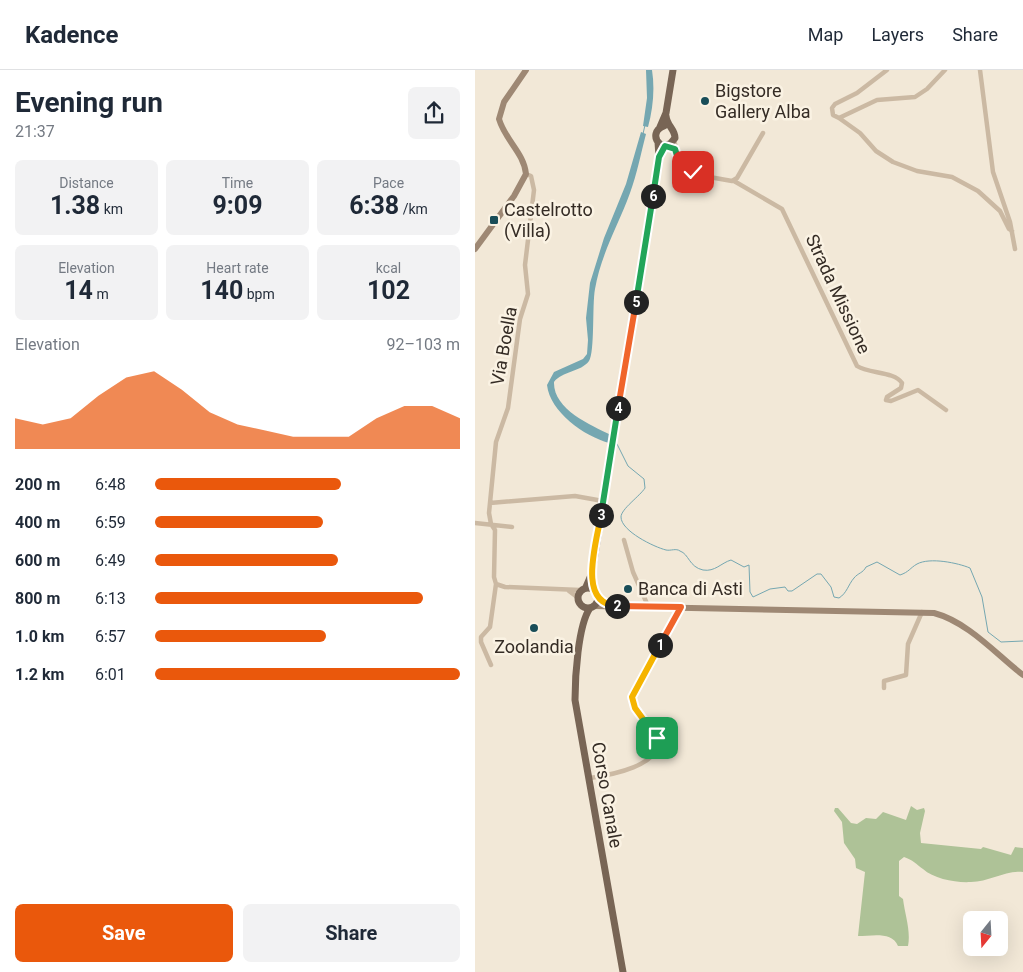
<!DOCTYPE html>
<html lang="en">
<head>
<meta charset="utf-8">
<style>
  :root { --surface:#fff; --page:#f2f2f3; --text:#1f2937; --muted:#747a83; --line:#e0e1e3; --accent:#ea580c }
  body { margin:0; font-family:Roboto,sans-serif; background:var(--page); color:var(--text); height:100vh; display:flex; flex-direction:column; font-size:19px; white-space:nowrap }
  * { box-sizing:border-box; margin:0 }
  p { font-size:16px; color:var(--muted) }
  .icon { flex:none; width:28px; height:28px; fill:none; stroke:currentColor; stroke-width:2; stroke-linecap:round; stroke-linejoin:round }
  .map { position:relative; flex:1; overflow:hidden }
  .side { display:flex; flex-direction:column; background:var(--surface); width:475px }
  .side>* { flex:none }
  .needle { width:32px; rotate:198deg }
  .tools { position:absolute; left:488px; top:841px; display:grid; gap:10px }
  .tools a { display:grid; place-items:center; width:45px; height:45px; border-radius:8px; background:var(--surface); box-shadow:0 5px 20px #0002; font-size:25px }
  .pin { position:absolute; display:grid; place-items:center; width:42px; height:42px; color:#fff; margin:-21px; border-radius:10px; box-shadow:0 2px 8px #0006 }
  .km { position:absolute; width:25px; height:25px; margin:-12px; border-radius:50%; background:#222; color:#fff; font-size:14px; line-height:25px; text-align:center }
  .round { display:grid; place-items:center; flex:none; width:52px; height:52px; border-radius:8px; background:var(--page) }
  .head { display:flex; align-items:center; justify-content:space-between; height:85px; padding:0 15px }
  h1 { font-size:28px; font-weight:700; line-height:38px }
  .figures { display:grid; grid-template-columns:repeat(3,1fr); gap:8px; height:85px; padding:5px 15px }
  .figures div { display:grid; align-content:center; border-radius:8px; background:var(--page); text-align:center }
  .figures b { font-size:25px; font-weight:700 }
  .figures small { font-size:14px; font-weight:400 }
  .figures p { font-size:14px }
  .chart { height:140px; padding:10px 15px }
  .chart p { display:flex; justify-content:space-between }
  .chart svg { width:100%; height:90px; margin-top:5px; fill:var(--accent); opacity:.7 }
  .primary-button { display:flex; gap:10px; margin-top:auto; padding:10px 15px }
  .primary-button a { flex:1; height:58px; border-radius:8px; background:var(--accent); color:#fff; font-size:20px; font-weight:700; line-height:58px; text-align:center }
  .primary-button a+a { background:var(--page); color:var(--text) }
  ul { padding:0 15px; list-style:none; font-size:16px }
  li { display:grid; grid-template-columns:80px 60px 1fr; align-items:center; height:38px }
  li i { height:12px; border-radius:6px; background:var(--accent) }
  header { display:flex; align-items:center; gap:30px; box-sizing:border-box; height:70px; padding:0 25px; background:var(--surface); border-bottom:1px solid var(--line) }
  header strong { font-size:24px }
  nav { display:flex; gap:28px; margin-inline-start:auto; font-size:18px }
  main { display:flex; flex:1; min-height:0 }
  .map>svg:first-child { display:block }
  .green { fill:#aec297 }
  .water { fill:#75a7b1 }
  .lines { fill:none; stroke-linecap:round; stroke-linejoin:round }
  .stream { stroke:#75a7b1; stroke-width:1 }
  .street { stroke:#cbb9a3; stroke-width:4.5 }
  .secondary { stroke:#9e8874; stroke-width:6 }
  .primary { stroke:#786555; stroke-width:7 }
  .split-1-casing { stroke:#fff; stroke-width:10 }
  .split-2-casing { stroke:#fff; stroke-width:10 }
  .split-3-casing { stroke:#fff; stroke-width:10 }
  .split-4-casing { stroke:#fff; stroke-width:10 }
  .split-5-casing { stroke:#fff; stroke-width:10 }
  .split-6-casing { stroke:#fff; stroke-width:10 }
  .split-7-casing { stroke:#fff; stroke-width:10 }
  .split-1 { stroke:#f5b400; stroke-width:6 }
  .split-2 { stroke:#f0652b; stroke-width:6 }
  .split-3 { stroke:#f5b400; stroke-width:6 }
  .split-4 { stroke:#22a559; stroke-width:6 }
  .split-5 { stroke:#f0652b; stroke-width:6 }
  .split-6 { stroke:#22a559; stroke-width:6 }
  .split-7 { stroke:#22a559; stroke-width:6 }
  .poi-dot { fill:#194d58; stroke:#faf2e3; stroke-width:2 }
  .labels { text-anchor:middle; stroke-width:5; stroke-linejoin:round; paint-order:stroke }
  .poi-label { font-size:18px; fill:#352c25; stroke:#faf2e3; text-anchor:start }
  .street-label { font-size:18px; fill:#352c25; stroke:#faf2e3 }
</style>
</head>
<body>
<header>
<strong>Kadence</strong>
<nav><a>Map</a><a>Layers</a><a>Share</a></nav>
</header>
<main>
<section class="side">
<div class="head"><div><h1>Evening run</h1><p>21:37</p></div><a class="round"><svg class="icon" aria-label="share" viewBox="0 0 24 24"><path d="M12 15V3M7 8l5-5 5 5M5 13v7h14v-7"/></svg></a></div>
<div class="figures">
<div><p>Distance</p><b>1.38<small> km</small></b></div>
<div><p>Time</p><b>9:09</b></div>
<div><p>Pace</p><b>6:38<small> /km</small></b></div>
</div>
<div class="figures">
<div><p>Elevation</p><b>14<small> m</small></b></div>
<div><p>Heart rate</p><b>140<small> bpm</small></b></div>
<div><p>kcal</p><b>102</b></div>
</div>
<div class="chart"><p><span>Elevation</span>92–103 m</p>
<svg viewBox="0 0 160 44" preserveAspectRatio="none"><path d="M0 44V29L10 32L20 29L30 18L40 9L50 6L60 15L70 26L80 32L90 35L100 38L110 38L120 38L130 29L140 23L150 23L160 29V44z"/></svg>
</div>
<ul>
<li><b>200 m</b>6:48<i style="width:61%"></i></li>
<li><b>400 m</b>6:59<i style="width:55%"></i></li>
<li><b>600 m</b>6:49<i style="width:60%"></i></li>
<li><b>800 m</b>6:13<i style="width:88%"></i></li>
<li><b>1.0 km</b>6:57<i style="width:56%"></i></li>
<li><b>1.2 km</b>6:01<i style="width:100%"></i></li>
</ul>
<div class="primary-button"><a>Save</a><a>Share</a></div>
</section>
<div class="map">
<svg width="548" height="902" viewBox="0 0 548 902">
  <rect width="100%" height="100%" fill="#f2e8d7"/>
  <path class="green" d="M436,736L442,740L449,738L450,741L445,763L446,773L506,779L508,777L536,785L540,777L548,778V802C531,800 514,812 496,812C481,813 459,809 448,799C441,794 438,790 429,787L424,791V826L428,829C430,845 436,861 433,876H423C417,861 397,866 383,866L390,802L381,798L380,789L369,773L367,752L359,741L360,738H363L376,753L382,754L391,748L401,749L408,742L431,750Z"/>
  <path class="water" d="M171,0H177C180,19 178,39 173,57L168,56L172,28Z
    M166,62L171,64C166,83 162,104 155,123C143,156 126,184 120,219C117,235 120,282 114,291C106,302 87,301 79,312C78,339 115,355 136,365L134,373C109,366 75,342 72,315L79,302L108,289L112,284L113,270L111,248L115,213L129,168L151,114Z"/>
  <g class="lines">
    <path class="stream" d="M168,64L170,55
      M142,374L153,396L169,409L170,418C165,426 146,439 146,447C146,461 179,477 191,480C196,481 201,478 205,481C214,484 214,497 228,500C240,502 246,493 256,490L269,497L274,495L275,522L278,527L295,519L310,517L313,521H317L342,504H346L356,517L359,527L364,528C372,523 373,515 379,508C383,503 388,503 391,497L402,492L425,505C434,502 435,498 442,494C455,487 483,493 495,498L507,527L513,562L526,572L548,571"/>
    <path class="street" d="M412,0L382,23L360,34L357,38L358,45L364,48L402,30L440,27L452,19L470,0
      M505,0L518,102L535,152L540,179
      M364,48L385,63L401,81L418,92L442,101L477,107L503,121L525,141L534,159L537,161
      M199,70L205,93L223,105L257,111L262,108L288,63
      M259,111L307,139L382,296C394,304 419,301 427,313L426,318L412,327L411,330L416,331L443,320L471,340
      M15,433L100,426L128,431
      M0,453L37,457
      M149,470L158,502L173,536
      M21,514L30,517L105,520
      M94,521L102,527
      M16,595L6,572V567L15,557L21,514L19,507L20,460L16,454L14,443L21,372L33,338L45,249L53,224L50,195L59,120L56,106L51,104
      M409,618V611L431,605L433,574L447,542
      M115,708C135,705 188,696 182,668L160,638L158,623L206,537"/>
    <path class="secondary" d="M0,179L39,126L51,104C49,83 30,70 24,49L29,32L51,0
      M123,528L134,534
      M119,536L459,543C493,552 521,584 548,605"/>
    <path class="primary" d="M185,57L191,43L198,0
      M185,74C178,68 180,59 189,56
      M184,85L190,75L195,74L200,68C200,59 192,56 191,46
      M111,517L117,503L177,134L184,87L183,72
      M103 528a10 10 0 1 1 20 0a10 10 0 1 1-20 0Z
      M115,538C103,555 100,608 100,630L148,902"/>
  </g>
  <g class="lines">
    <defs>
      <path id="split-1" d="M182,668L160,638L157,627L185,575"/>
      <path id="split-2" d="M142,536L206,537L185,575"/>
      <path id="split-3" d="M126,445C122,471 101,534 142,536"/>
      <path id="split-4" d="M126,445L143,338"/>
      <path id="split-5" d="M143,338L161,232"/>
      <path id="split-6" d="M161,232L178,126"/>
      <path id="split-7" d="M178,126L184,87L190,76L200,79L204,92L218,102"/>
    </defs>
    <use href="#split-1" class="split-1-casing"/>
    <use href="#split-2" class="split-2-casing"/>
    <use href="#split-3" class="split-3-casing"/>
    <use href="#split-4" class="split-4-casing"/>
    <use href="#split-5" class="split-5-casing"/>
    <use href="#split-6" class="split-6-casing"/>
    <use href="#split-7" class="split-7-casing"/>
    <use href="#split-1" class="split-1"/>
    <use href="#split-2" class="split-2"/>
    <use href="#split-3" class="split-3"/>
    <use href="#split-4" class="split-4"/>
    <use href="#split-5" class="split-5"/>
    <use href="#split-6" class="split-6"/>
    <use href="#split-7" class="split-7"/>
  </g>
  <g class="poi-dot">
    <circle cx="230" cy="31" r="5"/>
    <rect x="14" y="145" width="10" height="10" rx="2.5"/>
    <circle cx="153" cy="519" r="5"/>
    <circle cx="59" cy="558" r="5"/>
  </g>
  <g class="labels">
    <g class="poi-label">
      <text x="240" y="27">Bigstore<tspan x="240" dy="21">Gallery Alba</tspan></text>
      <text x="29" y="146">Castelrotto<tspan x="29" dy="21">(Villa)</tspan></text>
      <text x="163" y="525">Banca di Asti</text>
      <text x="59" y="583" text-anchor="middle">Zoolandia</text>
    </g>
    <g class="street-label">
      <text transform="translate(363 224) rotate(65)" y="6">Strada Missione</text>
      <text transform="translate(29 276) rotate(-80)" y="6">Via Boella</text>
      <text transform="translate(132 725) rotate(80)" y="6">Corso Canale</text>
    </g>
  </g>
</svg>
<div class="tools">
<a><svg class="needle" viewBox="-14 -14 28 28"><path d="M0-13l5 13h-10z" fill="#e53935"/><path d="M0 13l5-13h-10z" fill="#747a83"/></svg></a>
</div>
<div class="pin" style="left:182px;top:668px;background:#1e9e55"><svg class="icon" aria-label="arrive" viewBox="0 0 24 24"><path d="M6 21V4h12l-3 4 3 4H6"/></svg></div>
<div class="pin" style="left:218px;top:102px;background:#d93025"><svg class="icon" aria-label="check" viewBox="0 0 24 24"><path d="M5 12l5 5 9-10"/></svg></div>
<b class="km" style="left:185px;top:575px">1</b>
<b class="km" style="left:142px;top:536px">2</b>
<b class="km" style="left:126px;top:445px">3</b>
<b class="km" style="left:143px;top:338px">4</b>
<b class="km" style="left:161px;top:232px">5</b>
<b class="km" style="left:178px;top:126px">6</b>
</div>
</main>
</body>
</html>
